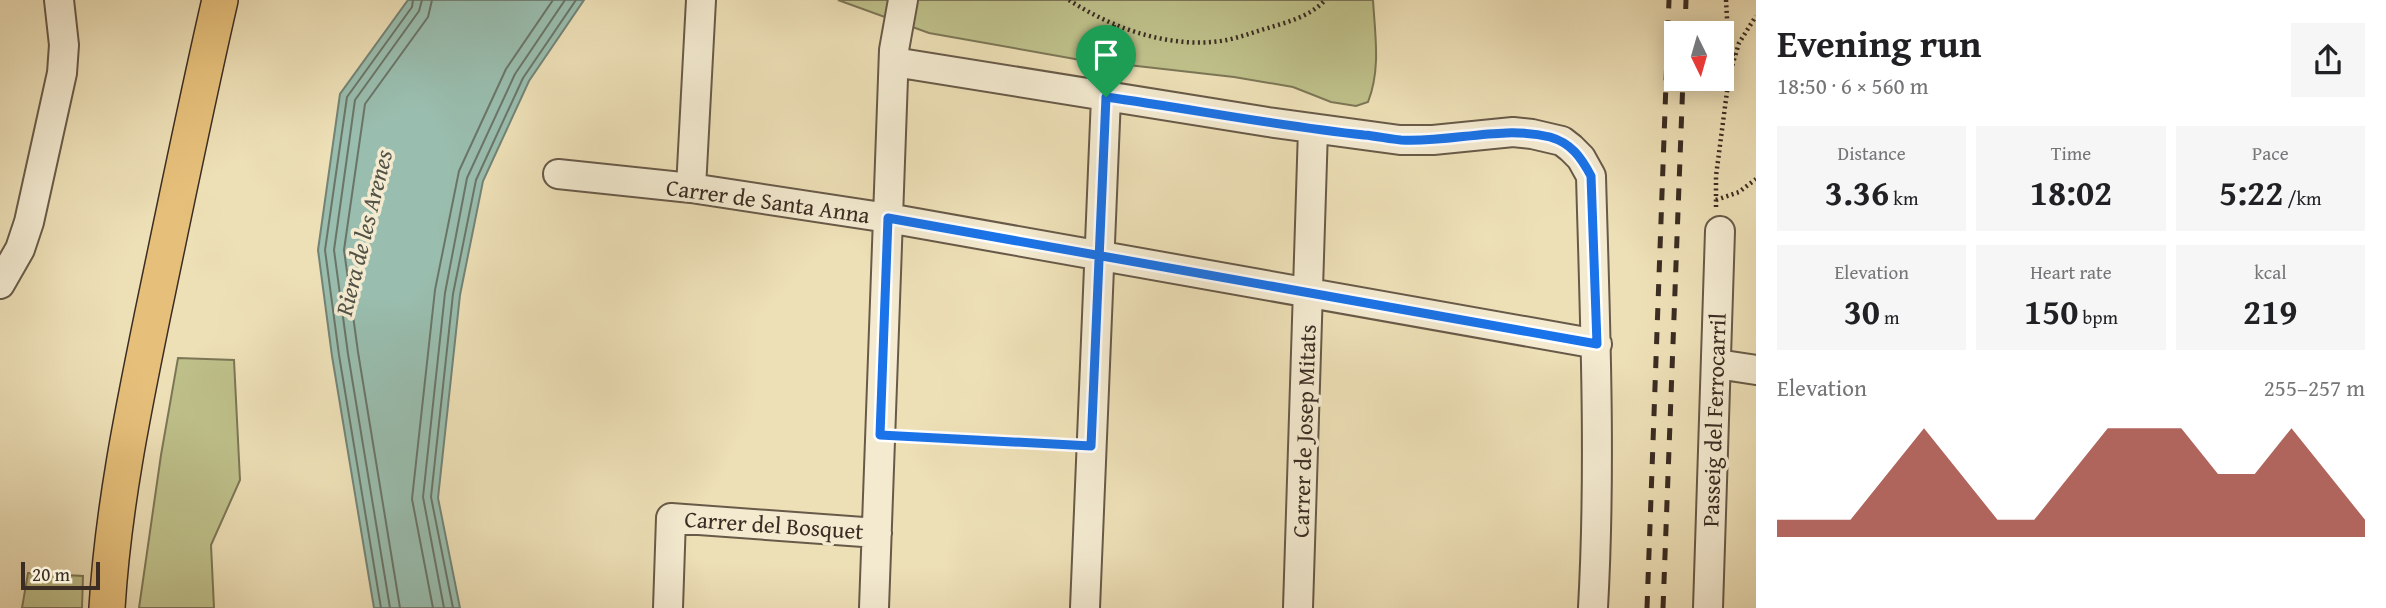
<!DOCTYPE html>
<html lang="en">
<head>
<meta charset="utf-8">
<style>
  :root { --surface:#fff; --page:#f6f6f6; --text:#202124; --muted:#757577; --accent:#8f2418 }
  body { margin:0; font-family:"Gentium Book Plus",serif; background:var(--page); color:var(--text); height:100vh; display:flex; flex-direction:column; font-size:26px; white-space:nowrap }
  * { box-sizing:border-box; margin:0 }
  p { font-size:23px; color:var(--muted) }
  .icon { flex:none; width:38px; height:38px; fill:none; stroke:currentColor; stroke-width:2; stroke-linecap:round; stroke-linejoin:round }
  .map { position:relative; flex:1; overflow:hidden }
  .panel { display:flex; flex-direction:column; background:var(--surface); width:630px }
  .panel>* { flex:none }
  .needle { width:46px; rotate:175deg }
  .fabs { position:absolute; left:1664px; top:21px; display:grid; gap:14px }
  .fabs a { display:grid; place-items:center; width:70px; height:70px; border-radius:0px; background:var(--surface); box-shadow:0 4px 18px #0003; font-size:35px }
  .scale { position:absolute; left:21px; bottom:18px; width:79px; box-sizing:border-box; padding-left:7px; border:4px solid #3b2d23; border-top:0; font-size:19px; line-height:24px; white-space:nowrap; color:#3b2d23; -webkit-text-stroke:5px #f3ead0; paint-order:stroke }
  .pin { position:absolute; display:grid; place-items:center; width:60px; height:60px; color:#fff; margin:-72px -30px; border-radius:50% 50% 50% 0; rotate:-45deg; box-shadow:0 0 7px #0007 }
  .pin .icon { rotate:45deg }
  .round { display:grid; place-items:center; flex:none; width:74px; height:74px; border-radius:0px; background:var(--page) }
  .head { display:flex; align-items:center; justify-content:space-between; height:119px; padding:0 21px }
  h1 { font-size:38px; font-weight:800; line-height:52px }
  .stats { display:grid; grid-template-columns:repeat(3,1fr); gap:10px; height:119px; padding:7px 21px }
  .stats div { display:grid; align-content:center; border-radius:0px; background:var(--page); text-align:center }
  .stats b { font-size:35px; font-weight:800 }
  .stats small { font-size:19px; font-weight:400 }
  .stats p { font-size:19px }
  .chart { height:196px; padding:14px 21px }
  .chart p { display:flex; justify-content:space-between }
  .chart svg { width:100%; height:126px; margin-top:7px; fill:var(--accent); opacity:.7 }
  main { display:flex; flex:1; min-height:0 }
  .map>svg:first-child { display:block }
  .green { fill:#bec08a; stroke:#7c7656; stroke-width:2 }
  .water { fill:#99bdae; stroke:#738376; stroke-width:2 }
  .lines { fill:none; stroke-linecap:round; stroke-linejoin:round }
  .shore { stroke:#6a7568; stroke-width:2 }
  .minor-casing { stroke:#685a48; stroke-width:32 }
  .major-casing { stroke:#3b2d23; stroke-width:38 }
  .path { stroke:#3b2d23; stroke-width:4.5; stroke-dasharray:2 3.5; stroke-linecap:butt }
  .minor { stroke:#f3ead0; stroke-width:28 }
  .major { stroke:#e6c07b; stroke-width:35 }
  .rail { stroke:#3b2d23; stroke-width:5; stroke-dasharray:12 12; stroke-linecap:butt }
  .route-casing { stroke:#fff; stroke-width:14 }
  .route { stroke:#1a73e8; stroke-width:9 }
  .labels { text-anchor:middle; stroke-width:7; stroke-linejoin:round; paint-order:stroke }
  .street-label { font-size:23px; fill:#3b2d23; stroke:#f3ead0 }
  .water-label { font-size:24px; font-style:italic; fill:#525146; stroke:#f3ead0 }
</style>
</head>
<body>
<main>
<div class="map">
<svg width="1756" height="608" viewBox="0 0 1756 608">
  <rect width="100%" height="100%" fill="#eddfb6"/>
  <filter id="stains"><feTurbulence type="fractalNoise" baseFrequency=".00286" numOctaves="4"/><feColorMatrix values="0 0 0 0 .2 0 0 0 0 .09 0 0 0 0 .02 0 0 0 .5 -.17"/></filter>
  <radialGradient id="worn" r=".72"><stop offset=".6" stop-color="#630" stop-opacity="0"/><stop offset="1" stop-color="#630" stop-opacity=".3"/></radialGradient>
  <path class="green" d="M838,0H1373C1375,35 1381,69 1368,102L1356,106L1331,102L1293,87L1234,77L1075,59L929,33Z
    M178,358L234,360L240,480L211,545L214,608H139L161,455Z
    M28,573L83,576L82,608H22Z"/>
  <path class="water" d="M408,0H584L529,81L483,181L460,295L438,498L460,608H374L332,356L318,250L340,94Z"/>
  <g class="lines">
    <path class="shore" d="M381,608L339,355L325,250L347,97L412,7L413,0
      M390,608L348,354L334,250L355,100L419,11L422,0
      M400,608L358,352L344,250L365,104L428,17L432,0
      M433,608L412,499L435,290L459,171L506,69L553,0
      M444,608L423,497L445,293L467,178L515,74L565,0
      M453,608L431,497L453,294L476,180L523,78L576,0"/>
    <defs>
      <path id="minor" d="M894,62L1268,122L1400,140H1433L1513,132L1532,134L1562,141L1571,148L1581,158L1591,176C1595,320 1601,464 1593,608
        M558,174L691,188L888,218L1597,344
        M691,188L701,0
        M0,284L20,249L29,222L62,73L64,45L59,0
        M1717,364L1756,370
        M668,608L671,518L877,533
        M874,608L894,50L903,0
        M1085,608L1106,97
        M1298,608L1313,129
        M1708,608L1720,231"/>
      <path id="major" d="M107,608C113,508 133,411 153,313C175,208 196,104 220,0"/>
    </defs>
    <use href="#minor" class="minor-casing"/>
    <use href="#major" class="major-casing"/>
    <path class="path" d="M1069,0C1113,29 1173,50 1227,40C1241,37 1254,32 1268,28C1288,22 1311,16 1325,0
      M1726,0L1728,37L1733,57
      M1110,71L1114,23
      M1716,200L1739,192L1756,179
      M1716,207V176L1729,76L1739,43L1756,16
      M907,437L1066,445"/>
    <use href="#minor" class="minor"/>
    <use href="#major" class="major"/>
    <path class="rail" d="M1685,33L1686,0
      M1647,608L1669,0
      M1663,608L1683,79"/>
  </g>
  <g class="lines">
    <defs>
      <path id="route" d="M1106,97L1091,446L880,435L888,218C1124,260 1360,302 1597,344L1591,176C1581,157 1571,143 1550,137C1501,125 1451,143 1401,140C1389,139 1377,136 1364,135C1278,126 1192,109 1106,97"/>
    </defs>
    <use href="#route" class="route-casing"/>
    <use href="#route" class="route"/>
  </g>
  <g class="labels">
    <g class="street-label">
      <text transform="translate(768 201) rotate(8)" y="8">Carrer de Santa Anna</text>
      <text transform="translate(1714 420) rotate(-88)" y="8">Passeig del Ferrocarril</text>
      <text transform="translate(1304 431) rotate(-88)" y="8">Carrer de Josep Mitats</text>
      <text transform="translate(774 525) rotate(4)" y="8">Carrer del Bosquet</text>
    </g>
    <g class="water-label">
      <text transform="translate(364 233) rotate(-76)" y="8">Riera de les Arenes</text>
    </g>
  </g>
  <rect width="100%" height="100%" filter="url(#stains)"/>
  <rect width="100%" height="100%" fill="url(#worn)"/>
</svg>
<div class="fabs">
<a><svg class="needle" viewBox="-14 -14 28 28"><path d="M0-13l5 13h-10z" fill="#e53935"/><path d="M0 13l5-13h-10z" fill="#757577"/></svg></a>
</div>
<div class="scale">20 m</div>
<div class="pin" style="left:1106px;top:97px;background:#1e9e55"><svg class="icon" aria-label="arrive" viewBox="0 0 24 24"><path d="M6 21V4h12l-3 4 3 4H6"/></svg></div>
</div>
<section class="panel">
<div class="head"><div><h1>Evening run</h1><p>18:50 · 6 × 560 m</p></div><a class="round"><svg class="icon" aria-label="share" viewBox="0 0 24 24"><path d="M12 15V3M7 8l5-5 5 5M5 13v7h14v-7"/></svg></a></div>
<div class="stats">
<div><p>Distance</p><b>3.36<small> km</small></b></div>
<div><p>Time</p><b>18:02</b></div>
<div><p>Pace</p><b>5:22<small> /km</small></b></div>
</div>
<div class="stats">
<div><p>Elevation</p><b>30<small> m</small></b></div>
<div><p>Heart rate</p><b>150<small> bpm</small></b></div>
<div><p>kcal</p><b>219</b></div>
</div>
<div class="chart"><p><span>Elevation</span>255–257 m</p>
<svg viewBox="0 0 160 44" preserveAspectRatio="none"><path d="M0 44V38L10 38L20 38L30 22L40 6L50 22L60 38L70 38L80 22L90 6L100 6L110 6L120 22L130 22L140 6L150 22L160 38V44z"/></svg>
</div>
</section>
</main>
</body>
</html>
